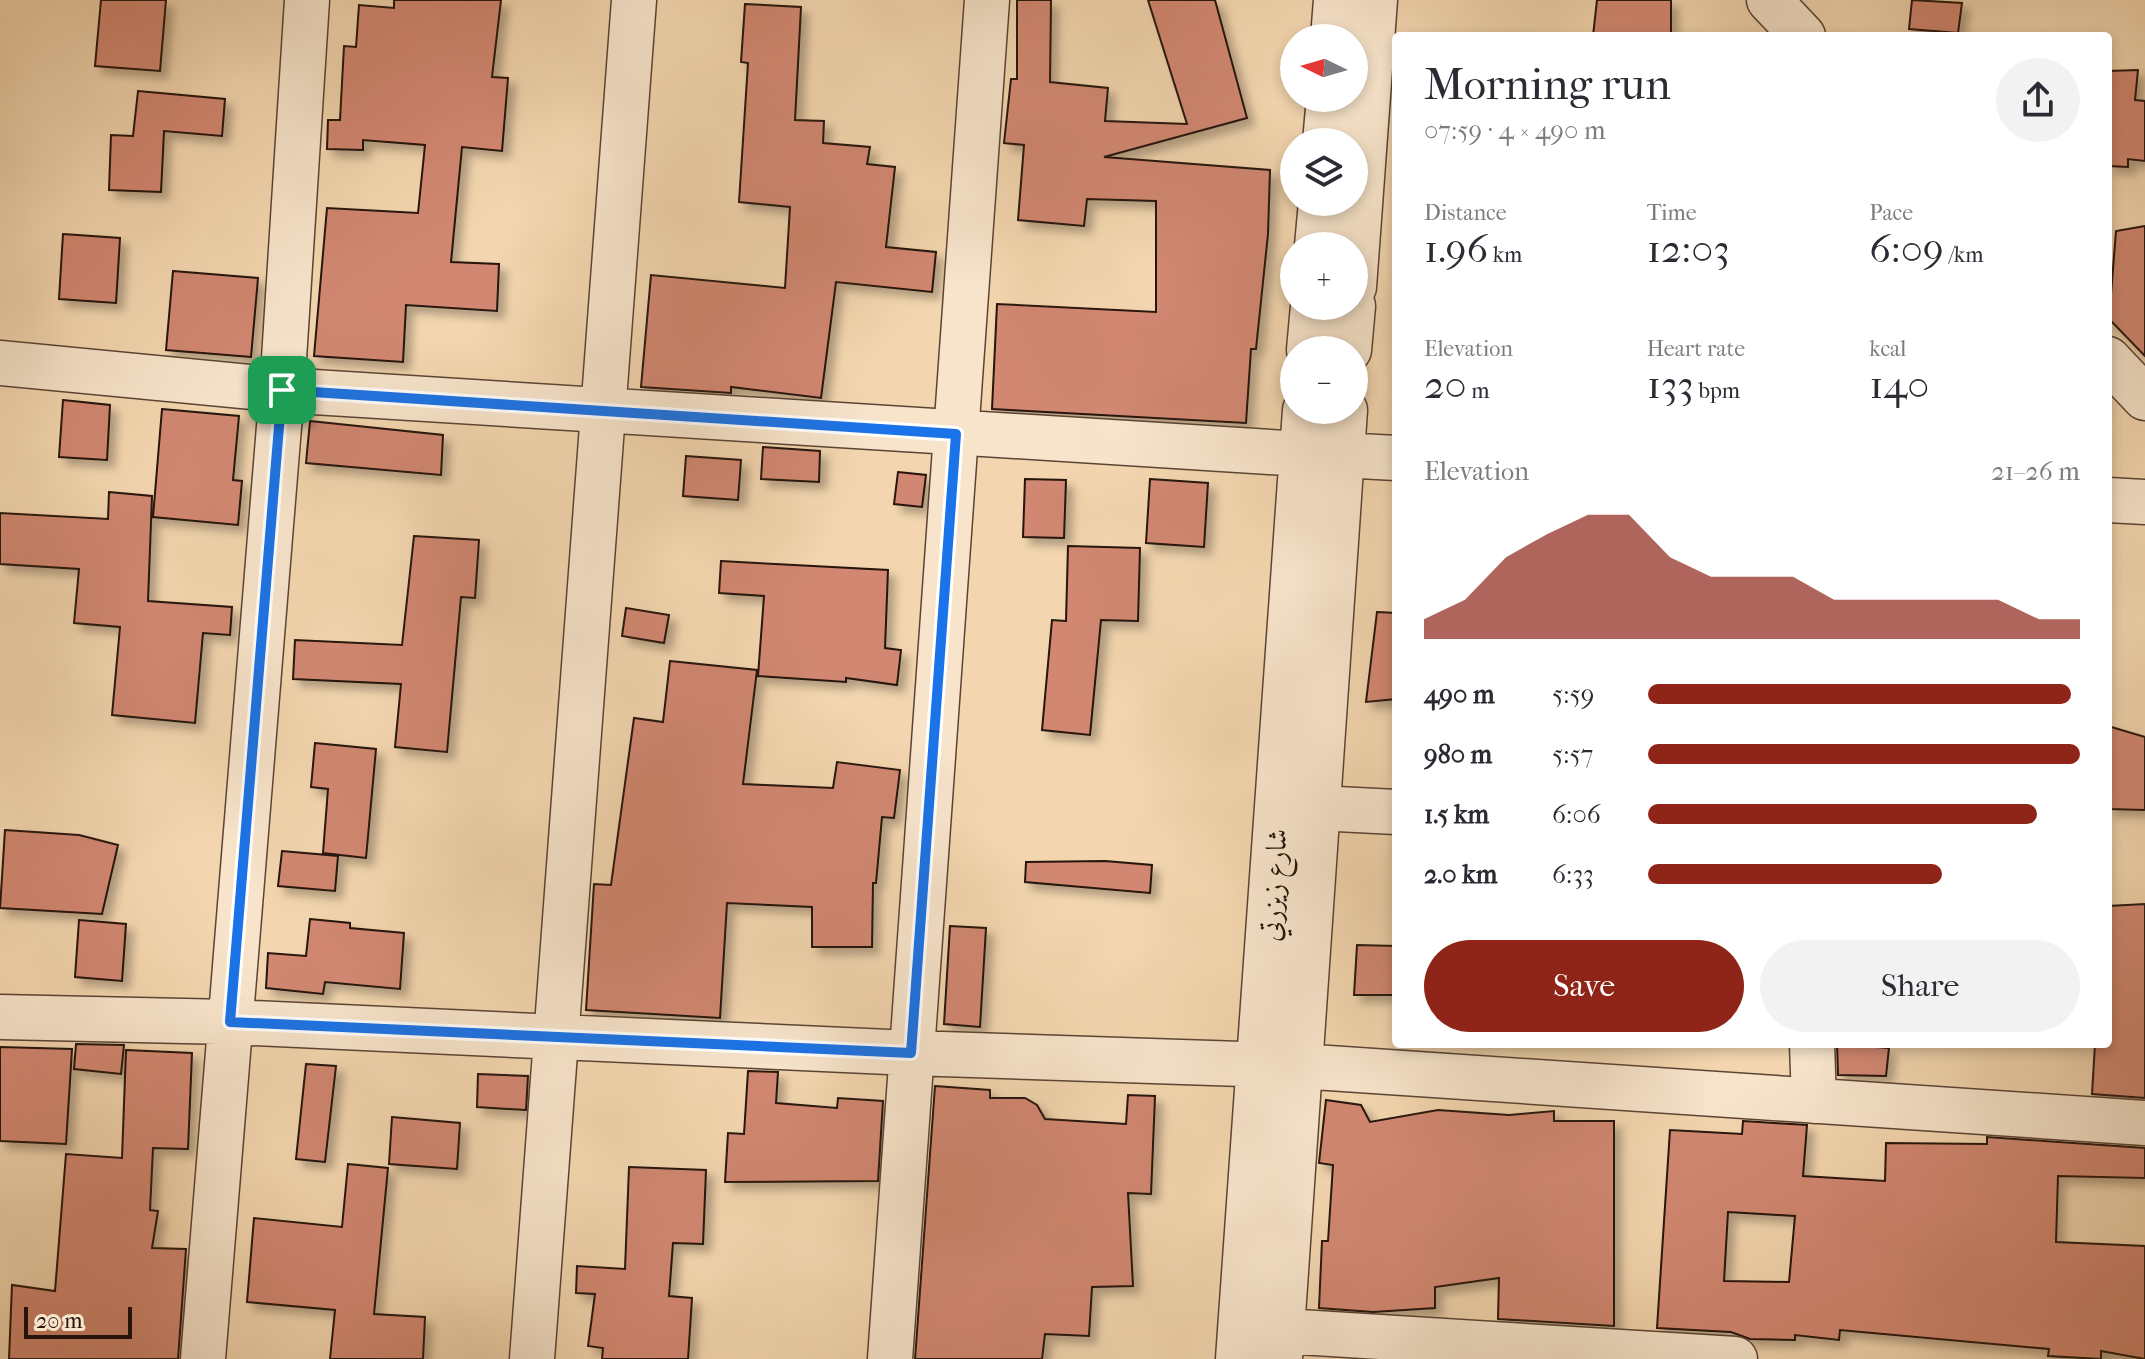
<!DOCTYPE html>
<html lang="en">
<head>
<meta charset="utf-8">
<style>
  :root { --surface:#fff; --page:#f2f2f3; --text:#2b2b33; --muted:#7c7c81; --accent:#8f2418 }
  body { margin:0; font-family:"IM FELL French Canon",Amiri,serif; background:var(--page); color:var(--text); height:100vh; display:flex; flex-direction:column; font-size:30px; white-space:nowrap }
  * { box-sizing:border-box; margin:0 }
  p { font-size:26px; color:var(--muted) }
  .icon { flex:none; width:44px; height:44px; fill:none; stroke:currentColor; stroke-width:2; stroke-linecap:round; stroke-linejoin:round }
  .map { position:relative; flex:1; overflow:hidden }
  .drawer { position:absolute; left:1392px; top:32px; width:720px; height:1016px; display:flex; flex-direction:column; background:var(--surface); border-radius:8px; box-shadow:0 4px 12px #0003 }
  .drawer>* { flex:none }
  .needle { width:52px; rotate:275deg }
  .tools { position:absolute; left:1280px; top:24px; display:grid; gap:16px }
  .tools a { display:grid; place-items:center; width:88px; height:88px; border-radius:50%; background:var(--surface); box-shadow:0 4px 12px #0003; font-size:40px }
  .scale { position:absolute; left:24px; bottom:20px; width:108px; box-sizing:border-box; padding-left:8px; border:4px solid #27140b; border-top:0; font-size:22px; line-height:28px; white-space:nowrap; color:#27140b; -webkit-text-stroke:6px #f7e4cb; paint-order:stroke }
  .pin { position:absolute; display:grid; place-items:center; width:68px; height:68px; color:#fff; margin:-34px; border-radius:16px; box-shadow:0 4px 12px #0006 }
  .round { display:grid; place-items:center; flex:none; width:84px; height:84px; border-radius:42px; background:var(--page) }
  .headline { display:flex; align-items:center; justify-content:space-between; height:136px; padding:0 32px }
  h1 { font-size:44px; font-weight:600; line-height:60px }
  .figures { display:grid; grid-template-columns:repeat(3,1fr); gap:12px; height:136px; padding:8px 32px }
  .figures div { display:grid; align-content:center }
  .figures b { font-size:40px; font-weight:600 }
  .figures small { font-size:22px; font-weight:400 }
  .figures p { font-size:22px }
  .chart { height:224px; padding:16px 32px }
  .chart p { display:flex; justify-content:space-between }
  .chart svg { width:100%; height:144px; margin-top:8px; fill:var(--accent); opacity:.7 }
  .action { display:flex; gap:16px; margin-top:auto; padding:16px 32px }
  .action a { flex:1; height:92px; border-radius:48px; background:var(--accent); color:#fff; font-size:32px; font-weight:600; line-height:92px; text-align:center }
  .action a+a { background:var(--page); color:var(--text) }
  ul { padding:0 32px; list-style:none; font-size:26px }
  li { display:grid; grid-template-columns:128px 96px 1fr; align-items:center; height:60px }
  li i { height:20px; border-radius:10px; background:var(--accent) }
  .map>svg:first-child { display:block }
  .building { fill:#d18771; stroke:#27140b; stroke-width:2; fill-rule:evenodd; filter:url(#shadow) }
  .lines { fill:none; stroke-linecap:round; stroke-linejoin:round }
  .minor-casing { stroke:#5a4434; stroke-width:47 }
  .minor { stroke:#f7e4cb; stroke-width:44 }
  .route-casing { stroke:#fff; stroke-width:16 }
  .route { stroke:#1a73e8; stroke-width:10 }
  .labels { text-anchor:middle; stroke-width:7; stroke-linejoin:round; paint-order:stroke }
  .street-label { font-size:28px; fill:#27140b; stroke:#f7e4cb }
</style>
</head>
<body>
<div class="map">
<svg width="2145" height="1359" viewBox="0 0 2145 1359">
  <defs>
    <filter id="shadow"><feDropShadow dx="7" dy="7" stdDeviation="4" flood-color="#0004"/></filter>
  </defs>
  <rect width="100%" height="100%" fill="#f3d6af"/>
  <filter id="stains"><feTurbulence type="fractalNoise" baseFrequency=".0025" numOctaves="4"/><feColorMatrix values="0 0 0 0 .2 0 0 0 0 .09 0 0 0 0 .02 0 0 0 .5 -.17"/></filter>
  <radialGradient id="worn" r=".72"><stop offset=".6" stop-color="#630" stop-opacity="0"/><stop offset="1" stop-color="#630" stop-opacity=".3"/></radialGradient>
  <path class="building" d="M101,0H166L160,71L95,66Z
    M394,0H501L492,77L508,78L502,151L462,147L451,262L499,264L497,311L406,305L403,362L314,356L327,208L418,213L425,145L363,140V150L327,149L328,120H340L344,46L356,47L359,5L394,8Z
    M1017,0H1051L1050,82L1108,88L1105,121L1187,124L1148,0H1215L1247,118L1104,157L1270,170L1268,234L1256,349H1251L1246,423L992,409L997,304L1156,312V201L1087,199L1084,226L1018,220L1024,145L1004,143L1011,79H1017Z
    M1597,0H1671V36H1593Z
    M1912,0L1962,3L1958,33L1909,29Z
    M745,4L801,7L795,120L824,121L823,143L870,147L867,164L895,167L886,247L936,252L932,292L836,282L821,398L731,387V393L641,387L651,275L785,288L790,207L739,202L748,63L741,62Z
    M2138,70L2135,100L2145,101V161L2128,159V167L2108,166V71Z
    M138,91L225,99L222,136L164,131L161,192L109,190L111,135L133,136Z
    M2145,226V356L2109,319L2116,231Z
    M63,234L120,238L116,303L59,299Z
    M173,271L258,278L251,357L166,350Z
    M63,400L110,405L107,460L59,457Z
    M162,409L239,416L233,480L242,481L238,525L153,517Z
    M310,421L443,435L441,475L306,463Z
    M763,447L820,451L819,482L761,479Z
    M686,456L741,460L738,500L683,496Z
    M898,472L926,475L922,507L894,504Z
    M1025,479L1066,480L1064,538L1023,537Z
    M1150,479L1208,483L1204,547L1146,543Z
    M109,492L152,496L148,601L232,607L230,635L203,633L195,723L112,715L120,627L74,623L79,569L0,564V513L108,519Z
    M414,536L479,540L475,598L461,597L447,752L395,747L401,684L293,679L295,640L402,645Z
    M1068,546L1140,548L1138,621L1101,620L1090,735L1042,730L1052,620L1066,621Z
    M721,561L888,570L885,648L901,650L897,685L846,678V682L758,676L764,596L719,593Z
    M626,608L669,615L664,643L622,636Z
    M1377,612L1396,613V699L1366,702Z
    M670,661L757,670L743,784L833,788L837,762L900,770L894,818L882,817L876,883H873L872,947H812V907L727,903L720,1018L586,1010L594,884L611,885L634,718L663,722Z
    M2108,726L2145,737V810L2108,809Z
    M315,743L376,749L366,858L323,853L328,789L311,787Z
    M5,830L79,835L118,845L102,914L0,908Z
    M282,851L338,856L335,891L278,886Z
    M1105,861L1152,865L1150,893L1025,882L1026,862Z
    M2145,904V1098L2092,1094L2095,1044H2108V906Z
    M310,919L350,923V928L404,933L400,989L325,982L323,994L266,988L268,953L306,956Z
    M79,920L126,924L122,981L75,977Z
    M950,926L986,928L980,1027L944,1024Z
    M1357,945L1396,946V995H1354Z
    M76,1044L124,1045L121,1074L74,1069Z
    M1837,1044L1889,1048L1886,1076L1838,1075Z
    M0,1047L72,1049L66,1144L0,1141Z
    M126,1050L192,1053L188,1149L153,1148L150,1210L158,1211L152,1248L186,1249L178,1359H9L12,1285L55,1291L66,1154L122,1158Z
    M306,1064L336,1066L325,1162L296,1159Z
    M748,1071L778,1072L776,1103L837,1108L838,1098L883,1101L878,1181L725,1182L728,1133L744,1134Z
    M478,1074L528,1076L526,1110L477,1107Z
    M935,1086L990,1090V1098H1025L1037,1105L1045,1119L1126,1124L1128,1095L1155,1096L1151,1194L1128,1193L1133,1286L1092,1287L1089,1336L1045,1334L1042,1359H915Z
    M1326,1100L1361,1105L1370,1122L1438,1110L1509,1115L1554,1111V1121H1614V1326L1498,1319L1499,1278L1435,1287V1308L1373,1312L1319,1308L1322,1241H1328L1333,1165L1319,1163Z
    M392,1117L460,1123L457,1169L389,1164Z
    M1743,1121L1807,1125L1803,1176L1885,1181L1886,1143L1987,1144V1137L2145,1148V1178L2058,1176L2056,1242L2145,1246V1359L2101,1351V1359L2048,1356L2049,1349L1840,1330L1839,1340L1795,1335V1340L1750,1339L1731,1332L1657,1328L1670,1130L1742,1134ZM1728,1212L1795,1216L1789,1282L1724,1281Z
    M348,1164L388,1168L374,1314L425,1317L423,1359H330L335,1310L247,1302L254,1218L342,1227Z
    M629,1167L706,1170L703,1244L673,1243L669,1296L692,1298L688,1359H602L603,1348L588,1346L595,1294L576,1293L577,1266L625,1269Z"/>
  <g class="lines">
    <defs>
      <path id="minor" d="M1769,0L1803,36
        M1333,38L1336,0
        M1325,142L1329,98
        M1317,246L1321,202
        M1354,287L1375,0
        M1309,350L1313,306
        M1349,350L1353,306
        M2108,359L2145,398
        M0,363L282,390L1302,454
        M1341,455L1396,458
        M2108,500L2145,502
        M1317,808L1396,812
        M0,1017L230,1022L911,1053L1299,1066L2145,1123
        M1812,1044L1814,1101
        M1283,1331L1735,1359
        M203,1359L282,390L307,0
        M532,1359L634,0
        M890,1359L987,0
        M1238,1359L1305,410
        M1280,1359L1345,410"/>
    </defs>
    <use href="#minor" class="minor-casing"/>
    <use href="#minor" class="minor"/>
  </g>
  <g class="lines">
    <defs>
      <path id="route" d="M282,390L956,434L911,1053L230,1022Z"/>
    </defs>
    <use href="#route" class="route-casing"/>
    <use href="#route" class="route"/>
  </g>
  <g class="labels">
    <g class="street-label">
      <text transform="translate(1273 885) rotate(-86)" y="10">شارع زيزرتي</text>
    </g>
  </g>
  <rect width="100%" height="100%" filter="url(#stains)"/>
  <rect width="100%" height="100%" fill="url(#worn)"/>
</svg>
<div class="tools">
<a><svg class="needle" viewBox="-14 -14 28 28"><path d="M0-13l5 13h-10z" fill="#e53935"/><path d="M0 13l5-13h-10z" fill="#7c7c81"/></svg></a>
<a><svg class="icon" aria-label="layers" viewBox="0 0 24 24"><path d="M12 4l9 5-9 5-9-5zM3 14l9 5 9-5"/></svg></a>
<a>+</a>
<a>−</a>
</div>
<div class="scale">20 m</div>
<div class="pin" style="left:282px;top:390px;background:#1e9e55"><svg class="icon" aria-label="arrive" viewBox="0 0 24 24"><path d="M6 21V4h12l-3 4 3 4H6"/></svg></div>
<section class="drawer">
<div class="headline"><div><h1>Morning run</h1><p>07:59 · 4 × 490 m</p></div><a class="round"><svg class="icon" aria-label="share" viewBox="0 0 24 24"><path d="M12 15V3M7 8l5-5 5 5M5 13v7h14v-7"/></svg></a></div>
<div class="figures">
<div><p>Distance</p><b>1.96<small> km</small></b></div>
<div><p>Time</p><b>12:03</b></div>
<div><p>Pace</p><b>6:09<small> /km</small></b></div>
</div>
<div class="figures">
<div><p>Elevation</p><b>20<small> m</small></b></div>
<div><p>Heart rate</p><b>133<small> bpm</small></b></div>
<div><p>kcal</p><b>140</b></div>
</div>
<div class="chart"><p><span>Elevation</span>21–26 m</p>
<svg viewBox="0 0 160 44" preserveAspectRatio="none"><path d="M0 44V38L10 32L20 19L30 12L40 6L50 6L60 19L70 25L80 25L90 25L100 32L110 32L120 32L130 32L140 32L150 38L160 38V44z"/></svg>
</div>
<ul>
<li><b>490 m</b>5:59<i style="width:98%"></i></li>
<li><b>980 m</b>5:57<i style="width:100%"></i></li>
<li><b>1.5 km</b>6:06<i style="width:90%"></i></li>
<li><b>2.0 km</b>6:33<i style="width:68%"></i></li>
</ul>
<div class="action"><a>Save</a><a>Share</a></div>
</section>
</div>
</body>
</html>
